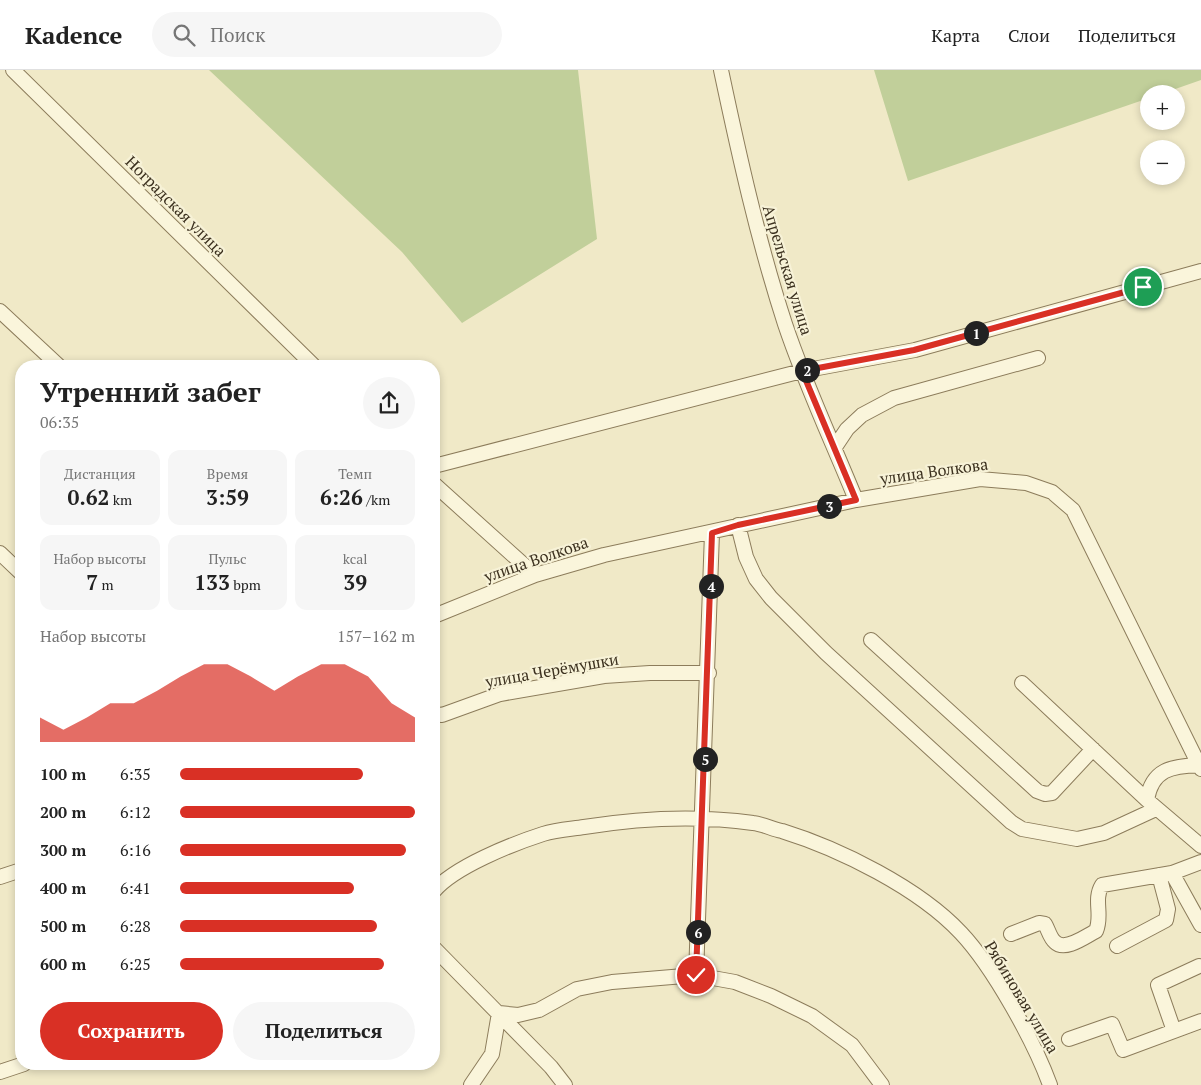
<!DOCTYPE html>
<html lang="ru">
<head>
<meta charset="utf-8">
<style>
  :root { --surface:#fff; --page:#f6f6f6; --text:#222; --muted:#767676; --line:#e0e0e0; --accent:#d93025 }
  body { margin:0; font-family:"PT Serif",serif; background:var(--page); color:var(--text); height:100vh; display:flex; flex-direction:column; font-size:19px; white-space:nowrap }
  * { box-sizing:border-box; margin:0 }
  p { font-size:16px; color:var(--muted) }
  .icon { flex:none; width:28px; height:28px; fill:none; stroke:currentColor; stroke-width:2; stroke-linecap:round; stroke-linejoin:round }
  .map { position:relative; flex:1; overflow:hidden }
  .details { position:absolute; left:15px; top:290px; width:425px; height:710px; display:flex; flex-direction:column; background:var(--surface); border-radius:20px; box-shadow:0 2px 8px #0003 }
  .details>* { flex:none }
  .fabs { position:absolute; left:1140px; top:15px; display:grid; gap:10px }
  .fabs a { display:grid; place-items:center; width:45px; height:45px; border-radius:50%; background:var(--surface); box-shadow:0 2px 8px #0003; font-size:25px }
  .pin { position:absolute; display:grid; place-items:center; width:42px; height:42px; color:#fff; margin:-21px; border:2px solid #fff; border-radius:50%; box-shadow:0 1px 5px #0007 }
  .km { position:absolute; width:25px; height:25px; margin:-12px; border-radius:50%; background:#222; color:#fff; font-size:14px; line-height:25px; text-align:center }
  .round { display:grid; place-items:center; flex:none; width:52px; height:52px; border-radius:26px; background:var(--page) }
  .summary { display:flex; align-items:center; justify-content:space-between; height:85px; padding:0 25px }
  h1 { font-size:28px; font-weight:800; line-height:38px }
  .stats { display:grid; grid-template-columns:repeat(3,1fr); gap:8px; height:85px; padding:5px 25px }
  .stats div { display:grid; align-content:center; border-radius:12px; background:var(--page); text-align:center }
  .stats b { font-size:21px; font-weight:800 }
  .stats small { font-size:14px; font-weight:400 }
  .stats p { font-size:14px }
  .chart { height:140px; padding:10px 25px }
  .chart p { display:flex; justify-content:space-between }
  .chart svg { width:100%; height:90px; margin-top:5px; fill:var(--accent); opacity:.7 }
  .primary-button { display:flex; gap:10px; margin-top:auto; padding:10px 25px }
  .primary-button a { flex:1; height:58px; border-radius:30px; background:var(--accent); color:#fff; font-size:20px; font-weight:800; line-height:58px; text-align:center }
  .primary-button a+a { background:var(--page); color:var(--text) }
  ul { padding:0 25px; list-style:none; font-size:16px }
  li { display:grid; grid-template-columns:80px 60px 1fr; align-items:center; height:38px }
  li i { height:12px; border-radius:6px; background:var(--accent) }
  header { display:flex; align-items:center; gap:30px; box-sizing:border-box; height:70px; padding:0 25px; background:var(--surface); border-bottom:1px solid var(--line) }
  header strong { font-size:24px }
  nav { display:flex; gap:28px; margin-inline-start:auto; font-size:18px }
  .search { width:350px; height:45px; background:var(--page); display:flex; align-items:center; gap:12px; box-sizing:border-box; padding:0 18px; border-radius:28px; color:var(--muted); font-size:19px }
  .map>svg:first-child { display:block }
  .green { fill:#c1cf9a }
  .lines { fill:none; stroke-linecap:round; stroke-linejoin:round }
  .minor-casing { stroke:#8c7c5b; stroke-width:16 }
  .minor { stroke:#faf5db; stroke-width:14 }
  .route-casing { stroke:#fff; stroke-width:10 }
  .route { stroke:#d93025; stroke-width:6 }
  .labels { text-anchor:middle; stroke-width:4.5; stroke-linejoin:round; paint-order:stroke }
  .street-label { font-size:16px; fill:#3c311f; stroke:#f7f2d7 }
</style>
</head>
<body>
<header>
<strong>Kadence</strong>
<div class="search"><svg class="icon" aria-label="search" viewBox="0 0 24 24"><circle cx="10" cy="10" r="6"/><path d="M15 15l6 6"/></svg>Поиск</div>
<nav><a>Карта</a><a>Слои</a><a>Поделиться</a></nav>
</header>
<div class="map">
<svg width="1201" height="1015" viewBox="0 0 1201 1015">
  <rect width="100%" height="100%" fill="#f0e9c7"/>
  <path class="green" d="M209,0H578L597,169L462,253L402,182Z
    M874,0H1201V10L1161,24H1149V28L908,111Z"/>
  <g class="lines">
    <defs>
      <path id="minor" d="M13,0L314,296
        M721,0C739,85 758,171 785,254C805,314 832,371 856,430
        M0,241L59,296
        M835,377L847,359L862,345L894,328L1038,288
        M434,396L802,301L915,280L1201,201
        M434,414L535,505
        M738,455L746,487L756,509L771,528L826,583L1011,752L1022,759L1077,769L1104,763L1156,739
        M0,483L21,503
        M434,546L535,505L604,485L856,430L980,409L1026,413L1052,422L1073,440L1201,699
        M871,570L1037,721L1045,724L1052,723L1093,679
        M1022,613L1147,730
        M434,644L442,645L500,624L604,606L650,603H709
        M1199,695C1172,696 1152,699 1147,730L1201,776
        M1172,803L1201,855
        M0,807L21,800
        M434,821C454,797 512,774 543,764C556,760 571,759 584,757C640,748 696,745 753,753C763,754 772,759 782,761C840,779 919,818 961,863C993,897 1034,971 1050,1015
        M1011,864L1039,853L1045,854C1048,859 1050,868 1055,872C1065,882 1086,866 1096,861C1103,845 1093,830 1102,815L1172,803L1201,792
        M1117,876L1166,850L1168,839L1159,805
        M434,878L551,997L565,1015
        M696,905L712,463
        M499,943L518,945L539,940L577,919L612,912L696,905L735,912L771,926L812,946L852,975L882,1015
        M1174,961L1158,915L1199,896
        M1069,969L1112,954L1123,980L1201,951
        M0,1002L24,994
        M471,1015L492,984L499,943"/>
    </defs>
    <use href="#minor" class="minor-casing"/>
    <use href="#minor" class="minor"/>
  </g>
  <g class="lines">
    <defs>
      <path id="route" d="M696,905L712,463L738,455L856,430L802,301L914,280L1143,217"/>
    </defs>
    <use href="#route" class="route-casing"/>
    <use href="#route" class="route"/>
  </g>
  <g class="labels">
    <g class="street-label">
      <text transform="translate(176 136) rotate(45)" y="6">Ноградская улица</text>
      <text transform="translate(788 200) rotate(73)" y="6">Апрельская улица</text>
      <text transform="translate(934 401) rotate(-8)" y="6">улица Волкова</text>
      <text transform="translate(536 489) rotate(-19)" y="6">улица Волкова</text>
      <text transform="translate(552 600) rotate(-10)" y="6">улица Черёмушки</text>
      <text transform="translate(1022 927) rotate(59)" y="6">Рябиновая улица</text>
    </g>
  </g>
</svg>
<div class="fabs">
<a>+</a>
<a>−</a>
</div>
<div class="pin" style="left:1143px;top:217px;background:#1e9e55"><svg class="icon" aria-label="arrive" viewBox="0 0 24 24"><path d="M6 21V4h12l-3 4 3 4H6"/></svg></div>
<div class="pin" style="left:696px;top:905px;background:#d93025"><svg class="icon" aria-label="check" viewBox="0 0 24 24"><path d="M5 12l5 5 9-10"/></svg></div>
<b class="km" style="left:976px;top:263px">1</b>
<b class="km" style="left:807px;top:300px">2</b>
<b class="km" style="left:829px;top:436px">3</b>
<b class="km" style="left:711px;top:516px">4</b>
<b class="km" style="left:705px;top:689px">5</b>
<b class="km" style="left:698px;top:862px">6</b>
<section class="details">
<div class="summary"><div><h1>Утренний забег</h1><p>06:35</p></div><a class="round"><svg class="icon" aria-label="share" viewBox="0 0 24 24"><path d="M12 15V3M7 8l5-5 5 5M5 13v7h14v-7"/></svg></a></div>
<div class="stats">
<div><p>Дистанция</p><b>0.62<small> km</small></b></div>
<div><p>Время</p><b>3:59</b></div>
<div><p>Темп</p><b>6:26<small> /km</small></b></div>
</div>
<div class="stats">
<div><p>Набор высоты</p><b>7<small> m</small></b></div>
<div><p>Пульс</p><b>133<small> bpm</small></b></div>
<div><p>kcal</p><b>39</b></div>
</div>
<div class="chart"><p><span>Набор высоты</span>157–162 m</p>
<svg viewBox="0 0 160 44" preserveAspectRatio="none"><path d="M0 44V32L10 38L20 32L30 25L40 25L50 19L60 12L70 6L80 6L90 12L100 19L110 12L120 6L130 6L140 12L150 25L160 32V44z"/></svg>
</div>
<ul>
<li><b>100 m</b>6:35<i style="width:78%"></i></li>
<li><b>200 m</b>6:12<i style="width:100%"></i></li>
<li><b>300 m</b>6:16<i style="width:96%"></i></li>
<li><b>400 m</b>6:41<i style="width:74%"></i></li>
<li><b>500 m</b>6:28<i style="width:84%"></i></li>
<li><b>600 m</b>6:25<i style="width:87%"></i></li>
</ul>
<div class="primary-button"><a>Сохранить</a><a>Поделиться</a></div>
</section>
</div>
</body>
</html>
